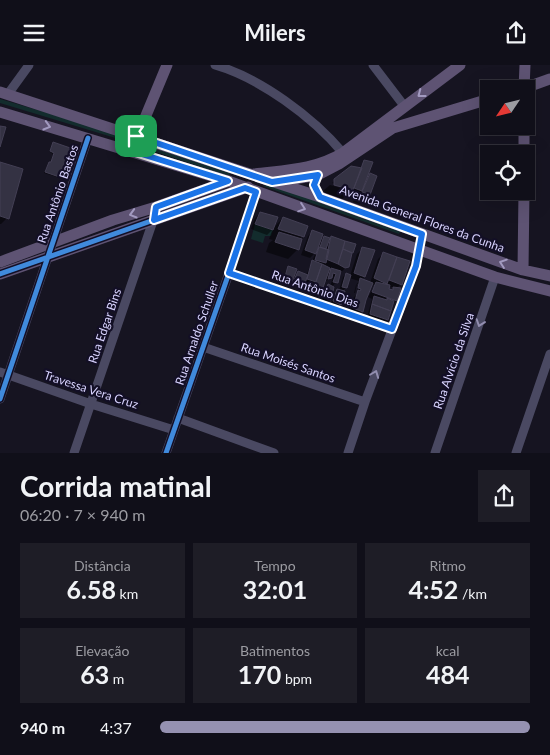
<!DOCTYPE html>
<html lang="pt">
<head>
<meta charset="utf-8">
<style>
  :root { --surface:#100f19; --page:#1e1d26; --text:#f1f3f6; --muted:#9c9ca2; --line:#302f38; --accent:#9591b1 }
  body { margin:0; font-family:Lato,sans-serif; background:var(--page); color:var(--text); height:100vh; display:flex; flex-direction:column; font-size:19px; white-space:nowrap }
  * { box-sizing:border-box; margin:0 }
  p { font-size:16px; color:var(--muted) }
  .icon { flex:none; width:28px; height:28px; fill:none; stroke:currentColor; stroke-width:2; stroke-linecap:round; stroke-linejoin:round }
  .map { position:relative; height:388px; overflow:hidden }
  .panel { display:flex; flex-direction:column; background:var(--surface); flex:1 }
  .panel>* { flex:none }
  .needle { width:32px; rotate:235deg }
  .controls { position:absolute; left:480px; top:15px; display:grid; gap:10px }
  .controls a { display:grid; place-items:center; width:55px; height:55px; border-radius:0px; background:var(--surface); box-shadow:0 5px 20px #0002,0 0 0 1px var(--line); font-size:25px }
  .pin { position:absolute; display:grid; place-items:center; width:42px; height:42px; color:#fff; margin:-21px; border-radius:10px; box-shadow:0 2px 8px #0006 }
  .round { display:grid; place-items:center; flex:none; width:52px; height:52px; border-radius:0px; background:var(--page) }
  .headline { display:flex; align-items:center; justify-content:space-between; height:85px; padding:0 20px }
  h1 { font-size:28px; font-weight:700; line-height:38px }
  .metrics { display:grid; grid-template-columns:repeat(3,1fr); gap:8px; height:85px; padding:5px 20px }
  .metrics div { display:grid; align-content:center; border-radius:0px; background:var(--page); text-align:center }
  .metrics b { font-size:25px; font-weight:700 }
  .metrics small { font-size:14px; font-weight:400 }
  .metrics p { font-size:14px }
  ul { padding:0 20px; list-style:none; font-size:16px }
  li { display:grid; grid-template-columns:80px 60px 1fr; align-items:center; height:38px }
  li i { height:12px; border-radius:6px; background:var(--accent) }
  header { display:flex; justify-content:space-between; align-items:center; height:65px; padding:0 20px; background:var(--surface); font-size:22px; font-weight:700 }
  .map>svg:first-child { display:block }
  .green { fill:#132c2d }
  .shadow { fill:#0007; fill-rule:evenodd }
  .building { fill:#343243; stroke:#433f54 }
  .lines { fill:none; stroke-linecap:round; stroke-linejoin:round }
  .minor { stroke:#4a4962; stroke-width:9 }
  .major { stroke:#5e5373; stroke-width:11 }
  .cycleway-casing { stroke:#130f26; stroke-width:8 }
  .cycleway { stroke:#408adc; stroke-width:5 }
  .oneway { stroke:#a29ac0 }
  .oneway2 { stroke:#928eb0 }
  .route-casing { stroke:#fff; stroke-width:10 }
  .route { stroke:#1a73e8; stroke-width:6 }
  .labels { text-anchor:middle; stroke-width:4.5; stroke-linejoin:round; paint-order:stroke }
  .street-label { font-size:12px; fill:#d9d4ff; stroke:#130f26 }
</style>
</head>
<body>
<header><svg class="icon" aria-label="menu" viewBox="0 0 24 24"><path d="M4 6h16M4 12h16M4 18h16"/></svg>Milers<svg class="icon" aria-label="share" viewBox="0 0 24 24"><path d="M12 15V3M7 8l5-5 5 5M5 13v7h14v-7"/></svg></header>
<div class="map">
<svg width="550" height="388" viewBox="0 0 550 388">
  <rect width="100%" height="100%" fill="#161421"/>
  <path class="green" d="M0,34L129,72L122,75L0,38Z
    M145,78L232,107L228,111L144,83Z
    M270,119L401,165L399,169L263,121Z
    M255,159L273,165L271,171H265L263,178L251,174Z"/>
  <path class="shadow" d="M53,79L67,114L66,115L44,108L48,100L51,99L54,90L50,87Z
    M365,96V115L370,110L369,129L360,139L353,137L356,130L348,128L342,134L325,129L324,125L330,120L349,125V122L332,118L335,115L359,104Z
    M0,99L7,153L1,159H0Z
    M260,148L276,153L272,165L267,170L251,164L255,153Z
    M283,153L303,171L299,174L298,184L288,194L266,187L269,178L273,175L269,174L273,163Z
    M313,166L319,177L324,172L329,174L331,172L354,180L347,201L339,210L336,217L332,222L330,234L327,237L321,235L325,223L328,220L330,222L333,212L331,211L323,219L318,232L312,230L317,215L312,219L304,216L301,221L292,218L294,214L288,220L282,218L286,206L289,203L292,214L298,208L306,211L316,187L310,193L301,190L308,171Z
    M362,184L364,212L361,215L370,218L378,194L383,189L408,196L401,219L396,224H399L396,236L392,240L387,255L384,258L367,252L372,234L368,232L375,220L371,219L362,246L357,251L349,248L354,232L357,230L360,219H357L355,228H354L356,220L359,216L349,213L346,222L342,227L340,239L337,242L331,239L335,229L339,226L343,212L346,209L350,211L357,189ZM389,221L394,223L391,225H388Z"/>
  <path class="building" d="M0,61L6,62L0,82Z
    M53,77L79,86L68,115L45,107L49,97H51L54,88L50,86Z
    M364,95L373,97L362,126L354,123Z
    M0,97L23,104L9,154L0,151Z
    M351,101L362,103L353,125L334,120V114Z
    M370,108L377,111L370,130L362,127Z
    M260,147L278,152L273,165L255,159Z
    M283,152L308,161L304,172L278,164Z
    M312,165L323,169L316,189L305,185Z
    M279,167L302,174L299,185L275,177Z
    M324,171L330,173L326,184L320,182Z
    M331,171L345,176L338,199L326,194Z
    M345,176L356,179L353,188L343,184Z
    M319,182L329,185L326,198L315,195Z
    M362,182L375,185L365,212L354,208Z
    M343,184L352,188L349,202L345,203L338,199Z
    M383,187L397,192L387,219L374,213Z
    M397,192L410,196L402,220L389,215Z
    M312,195L322,199L316,217L307,214Z
    M322,199L330,203L320,231L312,228Z
    M288,201L297,204L292,217L284,215Z
    M331,203L341,206L338,218L333,217L336,209L333,208L332,213L328,214Z
    M298,206L308,210L305,218L294,215Z
    M346,208L351,210L347,223L342,222Z
    M360,213L373,218L366,235L363,247L353,243L358,225L360,226L361,224L358,223Z
    M376,217L390,220L389,224L393,225V222L401,223L397,236L372,227Z
    M328,219L334,222L331,235L323,232Z
    M337,224L345,226L341,240L333,236Z
    M374,231L387,235V233L394,236L391,246L372,239Z
    M372,239L391,246L388,255L370,249Z"/>
  <g class="lines">
    <path class="minor" d="M215,0C260,13 313,52 343,88
      M373,0L405,42
      M8,29L29,0
      M229,208L392,264
      M203,282L365,337
      M0,307L91,339L174,365
      M0,334L88,73
      M178,353L274,388
      M74,388L155,150
      M166,388L229,208L256,127
      M348,388L365,337L416,201L422,169
      M435,388L495,212
      M516,388L550,289"/>
    <path class="major" d="M522,24L550,14
      M524,24L525,0
      M0,27L320,132L523,205L550,211
      M0,47L228,116L495,212L550,226
      M135,77L167,0
      M524,89V61
      M254,109C287,105 314,105 343,88L460,0
      M276,117L318,110L339,99L393,63L489,34
      M0,197L113,155L156,142L229,116
      M523,205L524,126
      M0,209L248,122"/>
    <defs>
      <path id="cycleway" d="M0,209L245,123
        M0,334L88,73
        M166,388L229,208L256,127"/>
    </defs>
    <use href="#cycleway" class="cycleway-casing"/>
    <use href="#cycleway" class="cycleway"/>
  </g>
  <defs><path id="oneway-chevron" d="M-2-3.5L2.5 0L-2 3.5" fill="none" stroke-width="1.6" stroke-linecap="round" stroke-linejoin="round" transform="scale(1.25)"/></defs>
  <g class="oneway">
    <use href="#oneway-chevron" transform="translate(421 29) rotate(143)"/>
    <use href="#oneway-chevron" transform="translate(47 61) rotate(16)"/>
    <use href="#oneway-chevron" transform="translate(302 143) rotate(19)"/>
    <use href="#oneway-chevron" transform="translate(133 149) rotate(164)"/>
    <use href="#oneway-chevron" transform="translate(503 198) rotate(-161)"/>
  </g>
  <g class="oneway2">
    <use href="#oneway-chevron" transform="translate(480 258) rotate(109)"/>
    <use href="#oneway-chevron" transform="translate(375 309) rotate(-69)"/>
  </g>
  <g class="lines">
    <defs>
      <path id="route" d="M136,71L272,117L318,110L314,120L320,132L422,169L416,201L392,264L229,208L256,127L245,123L154,155L156,142L228,116L132,86Z"/>
    </defs>
    <use href="#route" class="route-casing"/>
    <use href="#route" class="route"/>
  </g>
  <g class="labels">
    <g class="street-label">
      <text transform="translate(58 129) rotate(-71)" y="4">Rua Antônio Bastos</text>
      <text transform="translate(422 154) rotate(20)" y="4">Avenida General Flores da Cunha</text>
      <text transform="translate(315 224) rotate(19)" y="4">Rua Antônio Dias</text>
      <text transform="translate(105 261) rotate(-71)" y="4">Rua Edgar Bins</text>
      <text transform="translate(197 268) rotate(-71)" y="4">Rua Arnaldo Schuller</text>
      <text transform="translate(454 296) rotate(-71)" y="4">Rua Alvício da Silva</text>
      <text transform="translate(288 298) rotate(19)" y="4">Rua Moisés Santos</text>
      <text transform="translate(91 325) rotate(18)" y="4">Travessa Vera Cruz</text>
    </g>
  </g>
</svg>
<div class="controls">
<a><svg class="needle" viewBox="-14 -14 28 28"><path d="M0-13l5 13h-10z" fill="#e53935"/><path d="M0 13l5-13h-10z" fill="#9c9ca2"/></svg></a>
<a><svg class="icon" aria-label="locate" viewBox="0 0 24 24"><circle cx="12" cy="12" r="6"/><path d="M12 2v4M12 18v4M2 12h4M18 12h4"/></svg></a>
</div>
<div class="pin" style="left:136px;top:71px;background:#1e9e55"><svg class="icon" aria-label="arrive" viewBox="0 0 24 24"><path d="M6 21V4h12l-3 4 3 4H6"/></svg></div>
</div>
<section class="panel">
<div class="headline"><div><h1>Corrida matinal</h1><p>06:20 · 7 × 940 m</p></div><a class="round"><svg class="icon" aria-label="share" viewBox="0 0 24 24"><path d="M12 15V3M7 8l5-5 5 5M5 13v7h14v-7"/></svg></a></div>
<div class="metrics">
<div><p>Distância</p><b>6.58<small> km</small></b></div>
<div><p>Tempo</p><b>32:01</b></div>
<div><p>Ritmo</p><b>4:52<small> /km</small></b></div>
</div>
<div class="metrics">
<div><p>Elevação</p><b>63<small> m</small></b></div>
<div><p>Batimentos</p><b>170<small> bpm</small></b></div>
<div><p>kcal</p><b>484</b></div>
</div>
<ul>
<li><b>940 m</b>4:37<i style="width:100%"></i></li>
</ul>
</section>
</body>
</html>
